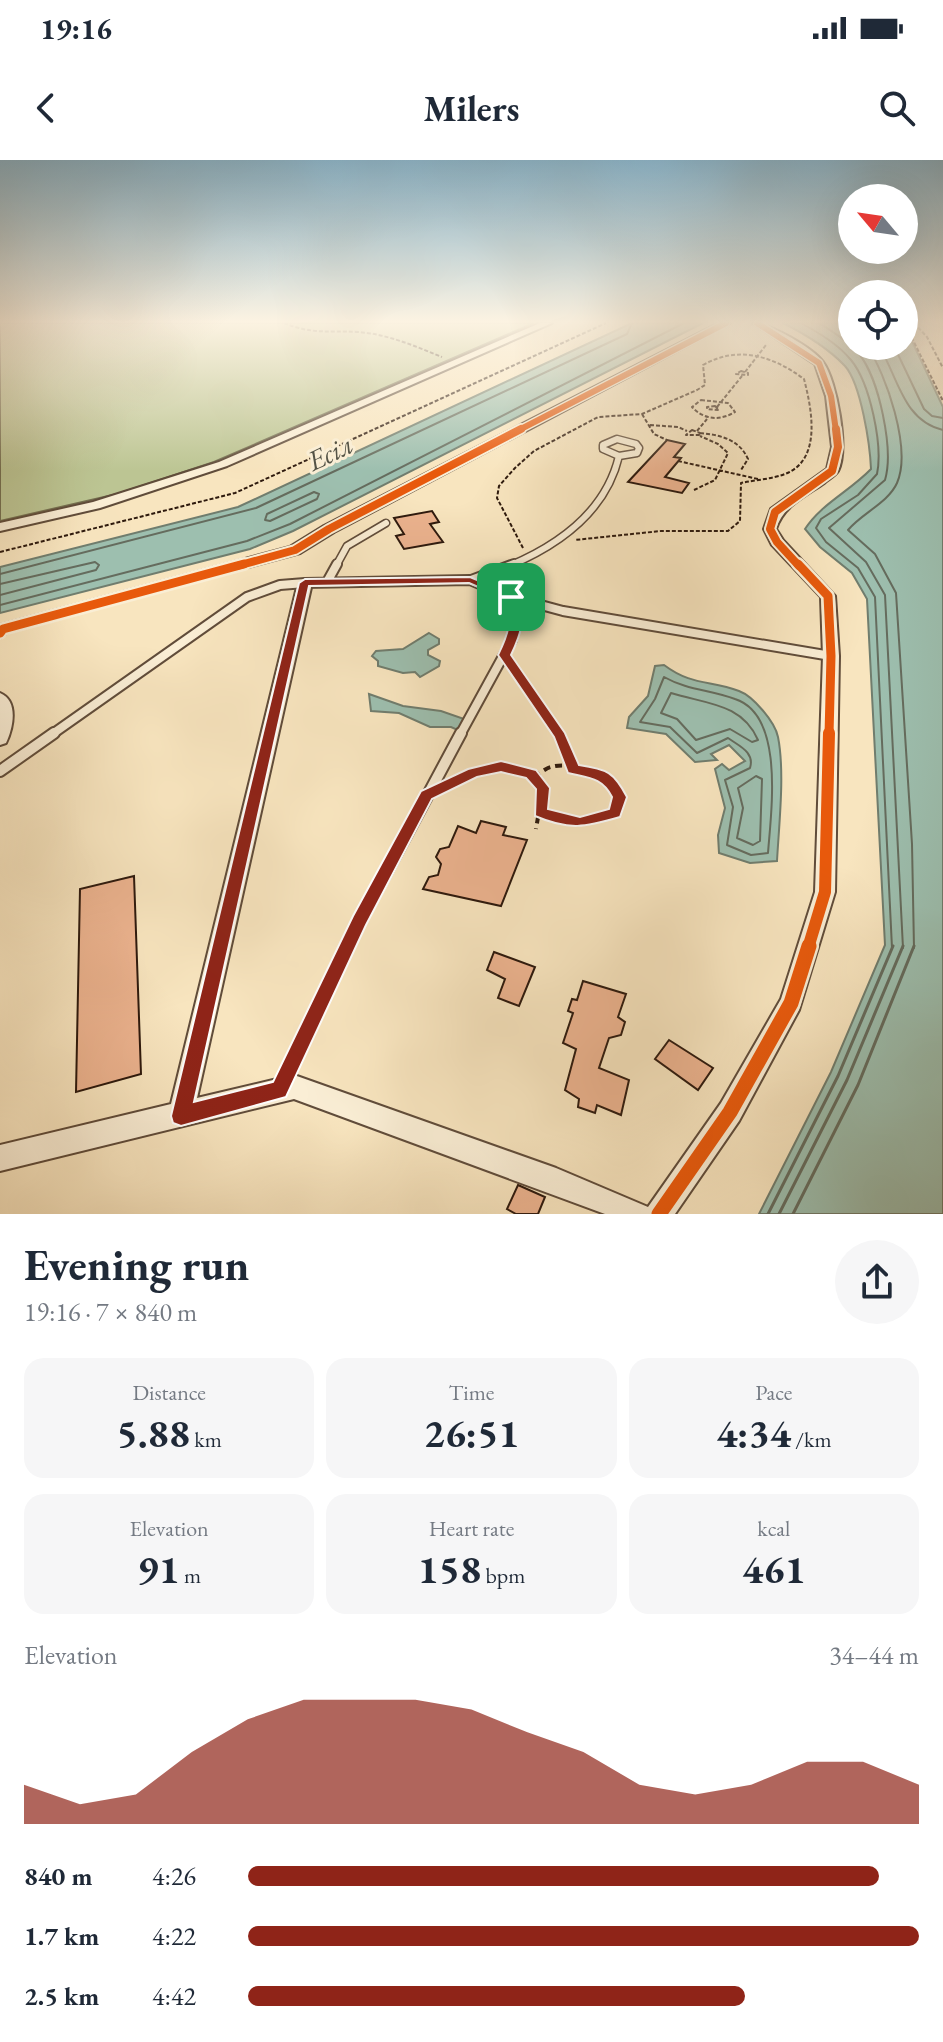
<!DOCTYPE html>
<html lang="en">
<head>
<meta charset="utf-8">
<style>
  :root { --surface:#fff; --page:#f6f6f7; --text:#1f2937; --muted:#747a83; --accent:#8f2418 }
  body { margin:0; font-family:"EB Garamond",serif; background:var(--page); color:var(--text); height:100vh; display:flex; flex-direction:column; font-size:30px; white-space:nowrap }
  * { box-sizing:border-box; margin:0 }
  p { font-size:26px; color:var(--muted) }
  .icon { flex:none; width:44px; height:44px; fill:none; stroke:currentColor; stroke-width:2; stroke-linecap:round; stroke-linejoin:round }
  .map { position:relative; height:1054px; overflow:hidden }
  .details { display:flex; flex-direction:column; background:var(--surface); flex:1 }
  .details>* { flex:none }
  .needle { width:52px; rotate:299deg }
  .buttons { position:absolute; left:838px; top:24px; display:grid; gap:16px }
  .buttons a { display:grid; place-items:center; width:80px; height:80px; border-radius:50%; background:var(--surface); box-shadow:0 8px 32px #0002; font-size:40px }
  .pin { position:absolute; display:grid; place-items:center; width:68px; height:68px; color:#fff; margin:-34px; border-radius:16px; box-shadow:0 4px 12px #0006 }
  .round { display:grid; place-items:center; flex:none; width:84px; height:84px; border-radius:42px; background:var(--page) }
  .summary { display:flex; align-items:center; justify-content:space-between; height:136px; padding:0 24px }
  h1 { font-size:44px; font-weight:700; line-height:60px }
  .figures { display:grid; grid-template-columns:repeat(3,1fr); gap:12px; height:136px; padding:8px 24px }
  .figures div { display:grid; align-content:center; border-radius:20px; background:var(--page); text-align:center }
  .figures b { font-size:40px; font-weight:700 }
  .figures small { font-size:22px; font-weight:400 }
  .figures p { font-size:22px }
  .chart { height:224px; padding:16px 24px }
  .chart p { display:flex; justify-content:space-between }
  .chart svg { width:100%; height:144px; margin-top:8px; fill:var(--accent); opacity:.7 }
  ul { padding:0 24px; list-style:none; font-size:26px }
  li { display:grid; grid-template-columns:128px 96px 1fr; align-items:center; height:60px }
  li i { height:20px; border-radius:10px; background:var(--accent) }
  .status { display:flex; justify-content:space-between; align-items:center; height:56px; padding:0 40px; background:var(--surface); direction:ltr }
  .status svg { height:22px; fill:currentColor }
  header { display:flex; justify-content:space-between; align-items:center; height:104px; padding:0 24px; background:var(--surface); font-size:36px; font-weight:700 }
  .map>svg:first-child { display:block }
  .green { fill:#bcc593; stroke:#746f50; stroke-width:2 }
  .water { fill:#9dbfaf; stroke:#707d6e; stroke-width:2 }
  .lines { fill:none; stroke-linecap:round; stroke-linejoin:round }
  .shore-far1 { stroke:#656c5e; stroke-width:2 }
  .shore { stroke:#656c5e; stroke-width:3 }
  .building { fill:#ecb38f; stroke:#2d190d; stroke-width:2 }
  .lane-far3-casing { stroke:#604c3a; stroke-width:9 }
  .lane-far2-casing { stroke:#604c3a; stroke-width:12 }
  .lane-far1-casing { stroke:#604c3a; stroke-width:14 }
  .lane-casing { stroke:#604c3a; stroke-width:16 }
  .street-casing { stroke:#604c3a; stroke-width:4 }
  .path-far2 { stroke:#2d190d; stroke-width:2; stroke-dasharray:4 2; stroke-linecap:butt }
  .path-far1 { stroke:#2d190d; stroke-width:3; stroke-dasharray:6 4; stroke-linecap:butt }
  .path { stroke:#2d190d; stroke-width:4; stroke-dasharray:7 5; stroke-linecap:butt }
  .lane-far3 { stroke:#faeed5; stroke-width:6 }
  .lane-far2 { stroke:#faeed5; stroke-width:8 }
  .lane-far1 { stroke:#faeed5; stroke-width:10 }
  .lane { stroke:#faeed5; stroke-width:12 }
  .street { fill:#faeed5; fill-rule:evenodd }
  .cycleway-far4-casing { stroke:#faeed5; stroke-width:9 }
  .cycleway-far3-casing { stroke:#faeed5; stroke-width:12 }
  .cycleway-far2-casing { stroke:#faeed5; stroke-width:14 }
  .cycleway-far1-casing { stroke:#faeed5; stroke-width:17 }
  .cycleway-casing { stroke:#faeed5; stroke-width:20 }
  .cycleway-far4 { stroke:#e8590c; stroke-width:6 }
  .cycleway-far3 { stroke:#e8590c; stroke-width:8 }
  .cycleway-far2 { stroke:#e8590c; stroke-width:9 }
  .cycleway-far1 { stroke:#e8590c; stroke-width:12 }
  .cycleway { stroke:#e8590c; stroke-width:15 }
  .route { fill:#8f2418; stroke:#fff; stroke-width:2; fill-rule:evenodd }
  .labels { text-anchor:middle; stroke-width:6; stroke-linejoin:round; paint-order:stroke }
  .far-water-label { font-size:28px; font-style:italic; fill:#545346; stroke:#faeed5 }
</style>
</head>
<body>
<div class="status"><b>19:16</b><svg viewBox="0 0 49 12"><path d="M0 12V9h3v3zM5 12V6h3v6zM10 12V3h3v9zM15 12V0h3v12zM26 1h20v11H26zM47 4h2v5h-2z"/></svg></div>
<header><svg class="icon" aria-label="back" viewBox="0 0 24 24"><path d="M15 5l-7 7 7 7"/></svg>Milers<svg class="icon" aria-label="search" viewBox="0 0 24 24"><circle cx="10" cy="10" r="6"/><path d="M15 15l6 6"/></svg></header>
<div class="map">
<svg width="943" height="1054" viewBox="0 0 943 1054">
  <rect width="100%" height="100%" fill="#f8e5bf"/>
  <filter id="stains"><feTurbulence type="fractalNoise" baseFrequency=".0025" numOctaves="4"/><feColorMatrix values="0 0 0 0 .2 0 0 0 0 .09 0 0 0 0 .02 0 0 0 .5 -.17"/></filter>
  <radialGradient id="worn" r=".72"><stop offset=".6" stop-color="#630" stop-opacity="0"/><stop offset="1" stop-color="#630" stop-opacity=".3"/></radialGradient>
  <path class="green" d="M0,163H534L214,302L117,334L0,361Z"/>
  <path class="water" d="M632,163H703L293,371L250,389L0,453V407L238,347Z
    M783,163H852V186H904V170L910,177L943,247V1054H759L831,912L885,785L867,439L852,413L820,387L805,369C821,344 850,331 871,309C870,285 861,224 845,206C828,188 805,174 783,163Z
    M429,473L439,479V484L428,490V495L440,501L439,506L420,517L415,512L403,513L378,506V501L372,496L376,491L403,489Z
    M664,505C692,526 710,520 739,531C753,536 775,562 778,577C785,612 779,664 777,701L750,703L719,693L718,675L725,648L715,609L722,604L729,610L745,601L729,585L711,594L717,600L695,602L666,574L627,568L629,557L648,536L655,506Z
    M369,534L403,546L441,551L467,560L460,571L451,567H430L399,553L371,551Z"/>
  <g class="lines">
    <path class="shore-far1" d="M801,163C819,173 838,184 851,200C870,223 883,285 877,314L858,335L821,359L816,368L826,382L858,408L875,437L892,788
      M819,163C833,172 848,181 859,194C879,218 894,290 885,320L829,368L866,402L885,435L903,788
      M867,186C886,214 912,289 897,323C888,343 862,353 848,370L875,394L896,433L912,684L914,788
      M879,186C898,217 903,261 943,270
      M894,186L924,249L932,256L943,258
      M314,332L319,334L317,339L270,361L265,360L267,354Z
      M0,414L256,348L627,174L632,163
      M0,424L95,402L99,405L96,410L0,435
      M0,445L247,381L290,364L684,163
      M664,517C687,530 711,530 735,539C785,555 771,652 768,693L751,695L727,685L733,647L725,620L750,608C755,592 739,586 728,578L697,593L670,567L640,562L655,539Z
      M671,533C706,544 742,543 758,580L752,582L730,569L696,580L677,559L661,553Z
      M756,616L762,619L760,681L753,685L737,678L743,648L738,628Z"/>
    <path class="shore" d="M768,1054L838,916L893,786
      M779,1054L847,920L903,786
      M793,1054L858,925L914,786"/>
  </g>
  <path class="building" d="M667,280L685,284L674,297L681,298L665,317L689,323L682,333L628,322Z
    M432,351L439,362L430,364L443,382L404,389L396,376L404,374L394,358Z
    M481,661L506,667L503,675L527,680L501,746L423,729L429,717L438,715L441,704L436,697L440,689L449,687L458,666L476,673Z
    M134,716L141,914L76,932L80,729Z
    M494,792L535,807L519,846L498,838L505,819L487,810Z
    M583,821L626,834L618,857L625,862L621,875L609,878L599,908L629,920L621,955L597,945L595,953L578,947L579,939L565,930L576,889L563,883L573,853L568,851L572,839L577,840Z
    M669,880L713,908L698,930L655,899Z
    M518,1025L545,1037L538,1054H516L507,1049Z"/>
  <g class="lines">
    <defs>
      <path id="lane-far3" d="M617,279L636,284L639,288L637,293L619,296L603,289V285Z
        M336,406L347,386L386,363
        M509,406C559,385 606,351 619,296"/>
      <path id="lane-far2" d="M471,420L514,404
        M327,422L337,404
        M51,575L247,437L280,425L305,423L470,420L511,437L563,451L831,496
        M460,575L512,480L517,456L511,437"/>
      <path id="lane-far1" d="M0,611L54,573
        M346,788L461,573"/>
      <path id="lane" d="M281,926L347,786"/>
      <path id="street" d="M540,163H552L227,306L100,348L0,371V363L93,342L219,302Z
        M719,163H730L334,372L300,393L8,472L0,478V465L290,387L324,366Z
        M753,163C769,163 813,188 823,202C837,221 849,289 838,311C835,316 828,319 824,323C805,336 783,346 776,369L783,380L835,436L839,496L835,732L799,850L739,961L675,1054H605L294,939L0,1011V985L171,944L298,423L305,419L312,423L197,938L294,915L556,1008L648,1047L721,943L781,839L815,732L823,496L821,437L772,385L764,369L771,349L827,309L832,287L826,236L815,204Z
        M0,533C19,541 13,568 6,583L0,585Z"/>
    </defs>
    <use href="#lane-far3" class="lane-far3-casing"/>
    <use href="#lane-far2" class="lane-far2-casing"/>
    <use href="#lane-far1" class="lane-far1-casing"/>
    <use href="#lane" class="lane-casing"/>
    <use href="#street" class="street-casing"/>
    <path class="path-far2" d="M284,163C314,175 328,170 358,172C387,174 415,186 442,197
      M914,163L927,177L943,208
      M904,168L911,176L943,241
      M741,211L748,213V215L736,214Z
      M745,212L766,185
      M701,240L728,243L735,252C720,261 704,260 692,247Z
      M715,246L719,250L707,249V247Z
      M717,247L742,216
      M642,254L654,274L667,280
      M650,265L678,267L687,271
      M692,270L700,273L701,275H686Z
      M697,271L707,259
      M700,273C720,275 739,279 748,299L741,310
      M678,301L758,319
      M694,330L715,320L728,293L718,284L700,276
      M523,388L497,338L499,326L515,308L534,291L598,257L642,254L697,230L705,225L703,205C738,185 773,196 804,219C812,250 822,300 785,314C772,319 755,320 741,323L740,361L728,371H661L575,380
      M0,392L235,333L606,163"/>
    <path class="path-far1" d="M512,504L559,575"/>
    <path class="path" d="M558,573L573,609
      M534,617C539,614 546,608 551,607C576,600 607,617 620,637L615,653C589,662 567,663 541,652
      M447,624C482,610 513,599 543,628L536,669"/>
    <use href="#lane-far3" class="lane-far3"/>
    <use href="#lane-far2" class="lane-far2"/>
    <use href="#lane-far1" class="lane-far1"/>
    <use href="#lane" class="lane"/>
    <use href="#street" class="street"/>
    <defs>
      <path id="cycleway-far4" d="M757,163L819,203L831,236L836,271
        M517,271L726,163"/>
      <path id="cycleway-far3" d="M237,406L295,390L329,369L521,269
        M799,406L777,382L770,369L775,352L832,311L838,287L836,269"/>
      <path id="cycleway-far2" d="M798,404L828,436L831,496L829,575
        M0,473L3,469L244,404"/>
      <path id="cycleway-far1" d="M808,788L825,732L829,573"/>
      <path id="cycleway" d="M659,1054L730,952L791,843L809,786"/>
    </defs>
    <use href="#cycleway-far4" class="cycleway-far4-casing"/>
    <use href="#cycleway-far3" class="cycleway-far3-casing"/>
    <use href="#cycleway-far2" class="cycleway-far2-casing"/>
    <use href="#cycleway-far1" class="cycleway-far1-casing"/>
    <use href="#cycleway" class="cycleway-casing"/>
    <use href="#cycleway-far4" class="cycleway-far4"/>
    <use href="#cycleway-far3" class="cycleway-far3"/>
    <use href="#cycleway-far2" class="cycleway-far2"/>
    <use href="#cycleway-far1" class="cycleway-far1"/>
    <use href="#cycleway" class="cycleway"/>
  </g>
  <linearGradient id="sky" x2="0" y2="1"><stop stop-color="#8ab8d1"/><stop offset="0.52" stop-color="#fcf3e2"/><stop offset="1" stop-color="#fcf3e2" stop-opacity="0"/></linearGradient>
  <rect width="943" height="311" fill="url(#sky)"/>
  <path class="route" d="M470,417L517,437C525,461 522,472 511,495L565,573L579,605C607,609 614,612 627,637L620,657C585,667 570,671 535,656L536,629L526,618L501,612L477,617L432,639L366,765L286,937L181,966L173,963L171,956L299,423L305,419ZM469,423L506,439C513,460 508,475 498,495L554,577L568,613C588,618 602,617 612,637L609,649L580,657L548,649L550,628L536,610L501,601L468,609L421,631L353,756L273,922L194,942L309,426Z"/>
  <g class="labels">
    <g class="far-water-label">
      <text transform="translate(330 292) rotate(-26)" y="10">Есіл</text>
    </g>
  </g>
  <rect width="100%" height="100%" filter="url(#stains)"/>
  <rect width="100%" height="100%" fill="url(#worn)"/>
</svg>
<div class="buttons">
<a><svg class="needle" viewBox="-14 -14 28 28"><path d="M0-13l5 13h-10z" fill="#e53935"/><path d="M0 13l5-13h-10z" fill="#747a83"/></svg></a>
<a><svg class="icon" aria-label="locate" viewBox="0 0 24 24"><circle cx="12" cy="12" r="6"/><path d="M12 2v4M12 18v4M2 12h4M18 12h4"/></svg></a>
</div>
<div class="pin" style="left:511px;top:437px;background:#1e9e55"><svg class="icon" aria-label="arrive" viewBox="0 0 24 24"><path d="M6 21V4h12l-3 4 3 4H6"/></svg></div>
</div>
<section class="details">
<div class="summary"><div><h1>Evening run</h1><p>19:16 · 7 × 840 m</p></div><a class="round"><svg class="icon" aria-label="share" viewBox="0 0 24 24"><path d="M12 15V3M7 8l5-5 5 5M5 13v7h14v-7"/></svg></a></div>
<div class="figures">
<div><p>Distance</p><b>5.88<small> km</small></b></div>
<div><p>Time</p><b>26:51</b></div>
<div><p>Pace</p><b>4:34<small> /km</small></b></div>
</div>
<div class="figures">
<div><p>Elevation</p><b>91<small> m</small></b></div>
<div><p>Heart rate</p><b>158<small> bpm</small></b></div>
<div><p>kcal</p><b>461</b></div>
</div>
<div class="chart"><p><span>Elevation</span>34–44 m</p>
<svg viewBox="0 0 160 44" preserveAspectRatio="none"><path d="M0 44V32L10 38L20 35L30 22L40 12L50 6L60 6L70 6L80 9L90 16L100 22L110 32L120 35L130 32L140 25L150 25L160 32V44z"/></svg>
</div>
<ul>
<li><b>840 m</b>4:26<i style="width:94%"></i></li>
<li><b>1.7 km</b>4:22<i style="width:100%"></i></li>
<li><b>2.5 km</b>4:42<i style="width:74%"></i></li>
</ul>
</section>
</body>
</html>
